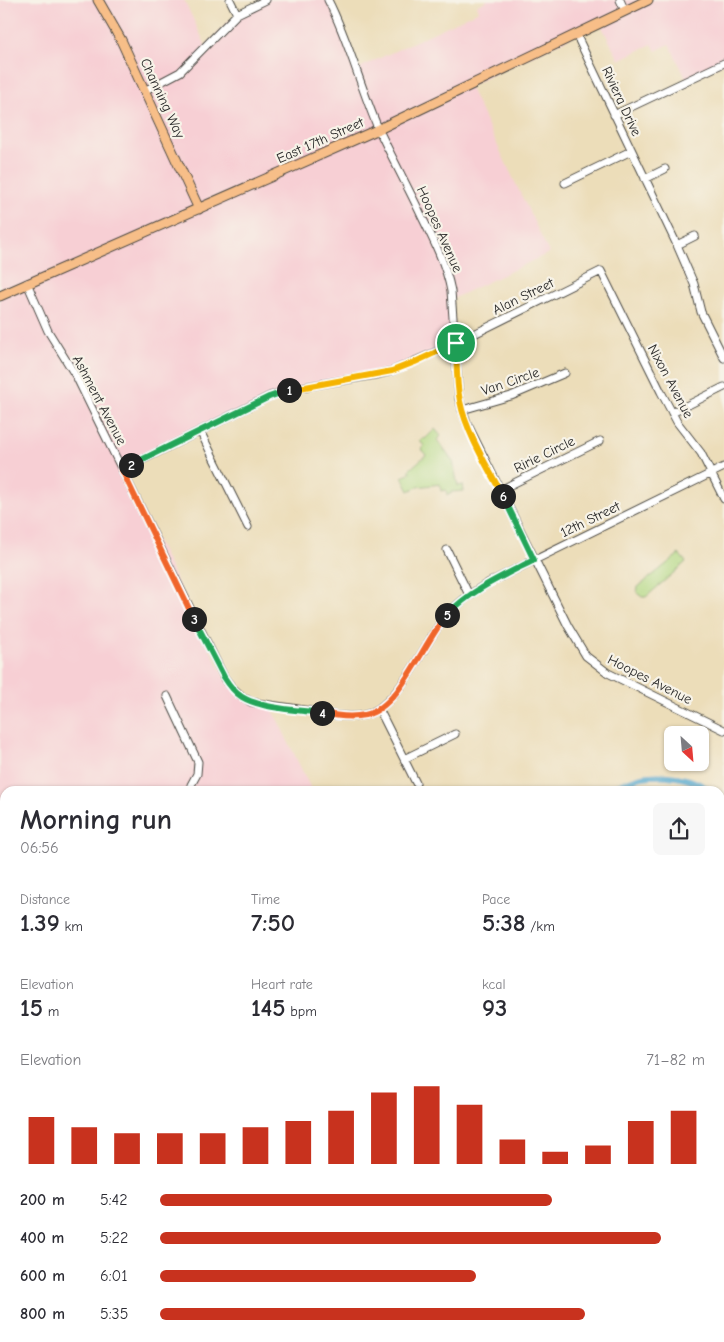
<!DOCTYPE html>
<html lang="en">
<head>
<meta charset="utf-8">
<style>
  :root { --surface:#fff; --page:#f7f7f7; --text:#2b2b33; --muted:#7c7c81; --accent:#c8321e }
  body { margin:0; font-family:"Comic Neue",sans-serif; background:var(--page); color:var(--text); height:100vh; display:flex; flex-direction:column; font-size:19px; white-space:nowrap }
  * { box-sizing:border-box; margin:0 }
  p { font-size:16px; color:var(--muted) }
  .icon { flex:none; width:28px; height:28px; fill:none; stroke:currentColor; stroke-width:2; stroke-linecap:round; stroke-linejoin:round }
  .map { position:relative; flex:1; overflow:hidden }
  .side { position:absolute; left:0px; top:786px; width:725px; height:556px; display:flex; flex-direction:column; background:var(--surface); border-radius:15px 15px 0 0; box-shadow:0 1px 4px #0004 }
  .side>* { flex:none }
  .needle { width:32px; rotate:154deg }
  .fabs { position:absolute; left:664px; top:726px; display:grid; gap:10px }
  .fabs a { display:grid; place-items:center; width:45px; height:45px; border-radius:8px; background:var(--surface); box-shadow:0 1px 4px #0004; font-size:25px }
  .pin { position:absolute; display:grid; place-items:center; width:42px; height:42px; color:#fff; margin:-21px; border:2px solid #fff; border-radius:50%; box-shadow:0 1px 5px #0007 }
  .km { position:absolute; width:25px; height:25px; margin:-12px; border-radius:50%; background:#222; color:#fff; font-size:14px; line-height:25px; text-align:center }
  .round { display:grid; place-items:center; flex:none; width:52px; height:52px; border-radius:8px; background:var(--page) }
  .head { display:flex; align-items:center; justify-content:space-between; height:85px; padding:0 20px }
  h1 { font-size:28px; font-weight:800; line-height:38px }
  .figures { display:grid; grid-template-columns:repeat(3,1fr); gap:8px; height:85px; padding:5px 20px }
  .figures div { display:grid; align-content:center }
  .figures b { font-size:25px; font-weight:800 }
  .figures small { font-size:14px; font-weight:400 }
  .figures p { font-size:14px }
  .chart { height:140px; padding:10px 20px }
  .chart p { display:flex; justify-content:space-between }
  .chart svg { width:100%; height:90px; margin-top:5px; stroke:var(--accent); stroke-width:6 }
  ul { padding:0 20px; list-style:none; font-size:16px }
  li { display:grid; grid-template-columns:80px 60px 1fr; align-items:center; height:38px }
  li i { height:12px; border-radius:6px; background:var(--accent) }
  .map>svg:first-child { display:block }
  .built { fill:#f7cfd4 }
  .green { fill:#b2d882; stroke:#6e8256 }
  .lines { fill:none; stroke-linecap:round; stroke-linejoin:round }
  .canal { stroke:#52a7ce; stroke-width:6 }
  .minor-casing { stroke:#484640; stroke-width:9 }
  .major-casing { stroke:#484640; stroke-width:11 }
  .minor { stroke:#fff; stroke-width:7 }
  .major { stroke:#f7be88; stroke-width:9 }
  .split-1-casing { stroke:#fff; stroke-width:10 }
  .split-2-casing { stroke:#fff; stroke-width:10 }
  .split-3-casing { stroke:#fff; stroke-width:10 }
  .split-4-casing { stroke:#fff; stroke-width:10 }
  .split-5-casing { stroke:#fff; stroke-width:10 }
  .split-6-casing { stroke:#fff; stroke-width:10 }
  .split-7-casing { stroke:#fff; stroke-width:10 }
  .split-1 { stroke:#f5b400; stroke-width:6 }
  .split-2 { stroke:#22a559; stroke-width:6 }
  .split-3 { stroke:#f0652b; stroke-width:6 }
  .split-4 { stroke:#22a559; stroke-width:6 }
  .split-5 { stroke:#f0652b; stroke-width:6 }
  .split-6 { stroke:#22a559; stroke-width:6 }
  .split-7 { stroke:#f5b400; stroke-width:6 }
  .labels { text-anchor:middle; stroke-width:4.5; stroke-linejoin:round; paint-order:stroke }
  .street-label { font-size:14px; fill:#2b2b2b; stroke:#f7f3e8 }
</style>
</head>
<body>
<div class="map">
<svg width="724" height="1342" viewBox="0 0 724 1342">
  <rect width="100%" height="100%" fill="#f7f3e8"/>
  <filter id="ink" filterUnits="userSpaceOnUse"><feTurbulence type="fractalNoise" baseFrequency=".02" numOctaves="2"/><feDisplacementMap in="SourceGraphic" scale="10" xChannelSelector="R" yChannelSelector="G"/><feConvolveMatrix kernelMatrix="1 2 1 2 8 2 1 2 1" color-interpolation-filters="sRGB"/></filter>
  <filter id="wash" filterUnits="userSpaceOnUse"><feTurbulence type="fractalNoise" baseFrequency=".0096" numOctaves="4" result="noise"/><feDisplacementMap in="SourceGraphic" scale="20" xChannelSelector="R" yChannelSelector="G"/><feGaussianBlur stdDeviation="1.12" result="paint"/><feColorMatrix in="noise" values="0 0 0 0 0 0 0 0 0 0 0 0 0 0 0 0 0 1.4 0 .05"/><feComposite in="paint" operator="in"/></filter>
  <g filter="url(#wash)">
    <rect width="100%" height="100%" fill="#ecddb9"/>
    <path class="built" d="M0,0H184L206,46L228,22L266,0H328L355,70L479,11L477,5L488,0H724V63L687,80L669,44L656,51L652,44L619,60L600,23L469,86L549,253L452,299L456,343L392,371L291,389L122,470L224,677L241,696L271,706L312,791H5V1064L0,1066Z"/>
    <path class="green" d="M435,429L441,436L437,440L453,462L458,486L463,485L464,491L451,492V494L447,495L446,490L441,491L440,484L417,487L409,491L402,477L411,473L409,470L426,455L421,449L424,446L420,441L424,438L425,439Z
      M679,554L686,562L646,597H642L637,593L638,587Z"/>
    <g class="lines">
      <path class="canal" d="M605,791C617,786 630,780 642,777C662,773 694,777 710,791
        M720,800L724,804
        M0,959L5,969
        M107,1338L110,1342"/>
    </g>
  </g>
  <g filter="url(#ink)">
    <g class="lines">
      <defs>
        <path id="minor" d="M230,0L237,14
          M328,0C349,41 360,86 378,128C392,158 408,187 422,217C434,241 446,265 451,291L459,399L467,423L568,626L586,656L608,673L724,730
          M620,0L625,11
          M576,34L677,245L694,284L701,312L724,358
          M144,91L180,72L237,14L266,0
          M614,115L724,63
          M645,179L665,169
          M565,183L631,151
          M677,245L695,236
          M27,283L48,331L77,378L101,427L224,677C231,688 239,695 251,702C268,705 286,707 304,710C323,713 345,719 364,715C399,708 423,644 445,617C458,602 473,592 490,582L724,467
          M462,410L511,396L565,373
          M672,413L724,387
          M200,431L248,527
          M122,470L270,396L291,389L375,375L392,371L456,343L601,271L661,392L677,422L701,453L724,499
          M500,490L600,441
          M447,550L469,595
          M167,696L198,762L197,774L191,785
          M379,709L416,783
          M404,759L455,734
          M720,893L724,901
          M720,932L724,930
          M720,1019L724,1017
          M720,1104L724,1102
          M720,1187L724,1185
          M720,1267L724,1265
          M313,1338L317,1342
          M408,1338L410,1342
          M487,1338L489,1342
          M187,1342L196,1338"/>
        <path id="major" d="M98,0L121,40L199,209
          M0,296L379,129L648,0
          M0,890L5,900
          M216,1338L218,1342"/>
      </defs>
      <use href="#minor" class="minor-casing"/>
      <use href="#major" class="major-casing"/>
      <use href="#minor" class="minor"/>
      <use href="#major" class="major"/>
    </g>
  </g>
  <g class="lines" filter="url(#ink)">
    <defs>
      <path id="split-1" d="M289,390L392,371L415,362L456,343"/>
      <path id="split-2" d="M131,465L269,397L289,390"/>
      <path id="split-3" d="M131,465L122,470L194,619"/>
      <path id="split-4" d="M194,619L224,677C229,685 234,692 242,697C262,709 299,710 322,713"/>
      <path id="split-5" d="M322,713C336,716 351,718 365,715C401,707 423,642 447,615"/>
      <path id="split-6" d="M447,615C472,589 503,576 534,560L503,496"/>
      <path id="split-7" d="M456,343C457,362 456,382 460,401C466,432 488,468 503,496"/>
    </defs>
    <use href="#split-1" class="split-1-casing"/>
    <use href="#split-2" class="split-2-casing"/>
    <use href="#split-3" class="split-3-casing"/>
    <use href="#split-4" class="split-4-casing"/>
    <use href="#split-5" class="split-5-casing"/>
    <use href="#split-6" class="split-6-casing"/>
    <use href="#split-7" class="split-7-casing"/>
    <use href="#split-1" class="split-1"/>
    <use href="#split-2" class="split-2"/>
    <use href="#split-3" class="split-3"/>
    <use href="#split-4" class="split-4"/>
    <use href="#split-5" class="split-5"/>
    <use href="#split-6" class="split-6"/>
    <use href="#split-7" class="split-7"/>
  </g>
  <g class="labels">
    <g class="street-label">
      <text transform="translate(163 98) rotate(65)" y="5">Channing Way</text>
      <text transform="translate(622 101) rotate(65)" y="5">Riviera Drive</text>
      <text transform="translate(320 140) rotate(-24)" y="5">East 17th Street</text>
      <text transform="translate(440 229) rotate(66)" y="5">Hoopes Avenue</text>
      <text transform="translate(523 296) rotate(-26)" y="5">Alan Street</text>
      <text transform="translate(510 381) rotate(-19)" y="5">Van Circle</text>
      <text transform="translate(671 381) rotate(62)" y="5">Nixon Avenue</text>
      <text transform="translate(100 400) rotate(62)" y="5">Ashment Avenue</text>
      <text transform="translate(544 454) rotate(-26)" y="5">Ririe Circle</text>
      <text transform="translate(590 519) rotate(-26)" y="5">12th Street</text>
      <text transform="translate(650 679) rotate(27)" y="5">Hoopes Avenue</text>
    </g>
  </g>
</svg>
<div class="fabs">
<a><svg class="needle" viewBox="-14 -14 28 28"><path d="M0-13l5 13h-10z" fill="#e53935"/><path d="M0 13l5-13h-10z" fill="#7c7c81"/></svg></a>
</div>
<div class="pin" style="left:456px;top:343px;background:#1e9e55"><svg class="icon" aria-label="arrive" viewBox="0 0 24 24"><path d="M6 21V4h12l-3 4 3 4H6"/></svg></div>
<b class="km" style="left:289px;top:390px">1</b>
<b class="km" style="left:131px;top:465px">2</b>
<b class="km" style="left:194px;top:619px">3</b>
<b class="km" style="left:322px;top:713px">4</b>
<b class="km" style="left:447px;top:615px">5</b>
<b class="km" style="left:503px;top:496px">6</b>
<section class="side">
<div class="head"><div><h1>Morning run</h1><p>06:56</p></div><a class="round"><svg class="icon" aria-label="share" viewBox="0 0 24 24"><path d="M12 15V3M7 8l5-5 5 5M5 13v7h14v-7"/></svg></a></div>
<div class="figures">
<div><p>Distance</p><b>1.39<small> km</small></b></div>
<div><p>Time</p><b>7:50</b></div>
<div><p>Pace</p><b>5:38<small> /km</small></b></div>
</div>
<div class="figures">
<div><p>Elevation</p><b>15<small> m</small></b></div>
<div><p>Heart rate</p><b>145<small> bpm</small></b></div>
<div><p>kcal</p><b>93</b></div>
</div>
<div class="chart"><p><span>Elevation</span>71–82 m</p>
<svg viewBox="0 0 160 44" preserveAspectRatio="none"><path d="M5 44V21M15 44V26M25 44V29M35 44V29M45 44V29M55 44V26M65 44V23M75 44V18M85 44V9M95 44V6M105 44V15M115 44V32M125 44V38M135 44V35M145 44V23M155 44V18"/></svg>
</div>
<ul>
<li><b>200 m</b>5:42<i style="width:72%"></i></li>
<li><b>400 m</b>5:22<i style="width:92%"></i></li>
<li><b>600 m</b>6:01<i style="width:58%"></i></li>
<li><b>800 m</b>5:35<i style="width:78%"></i></li>
</ul>
</section>
</div>
</body>
</html>
